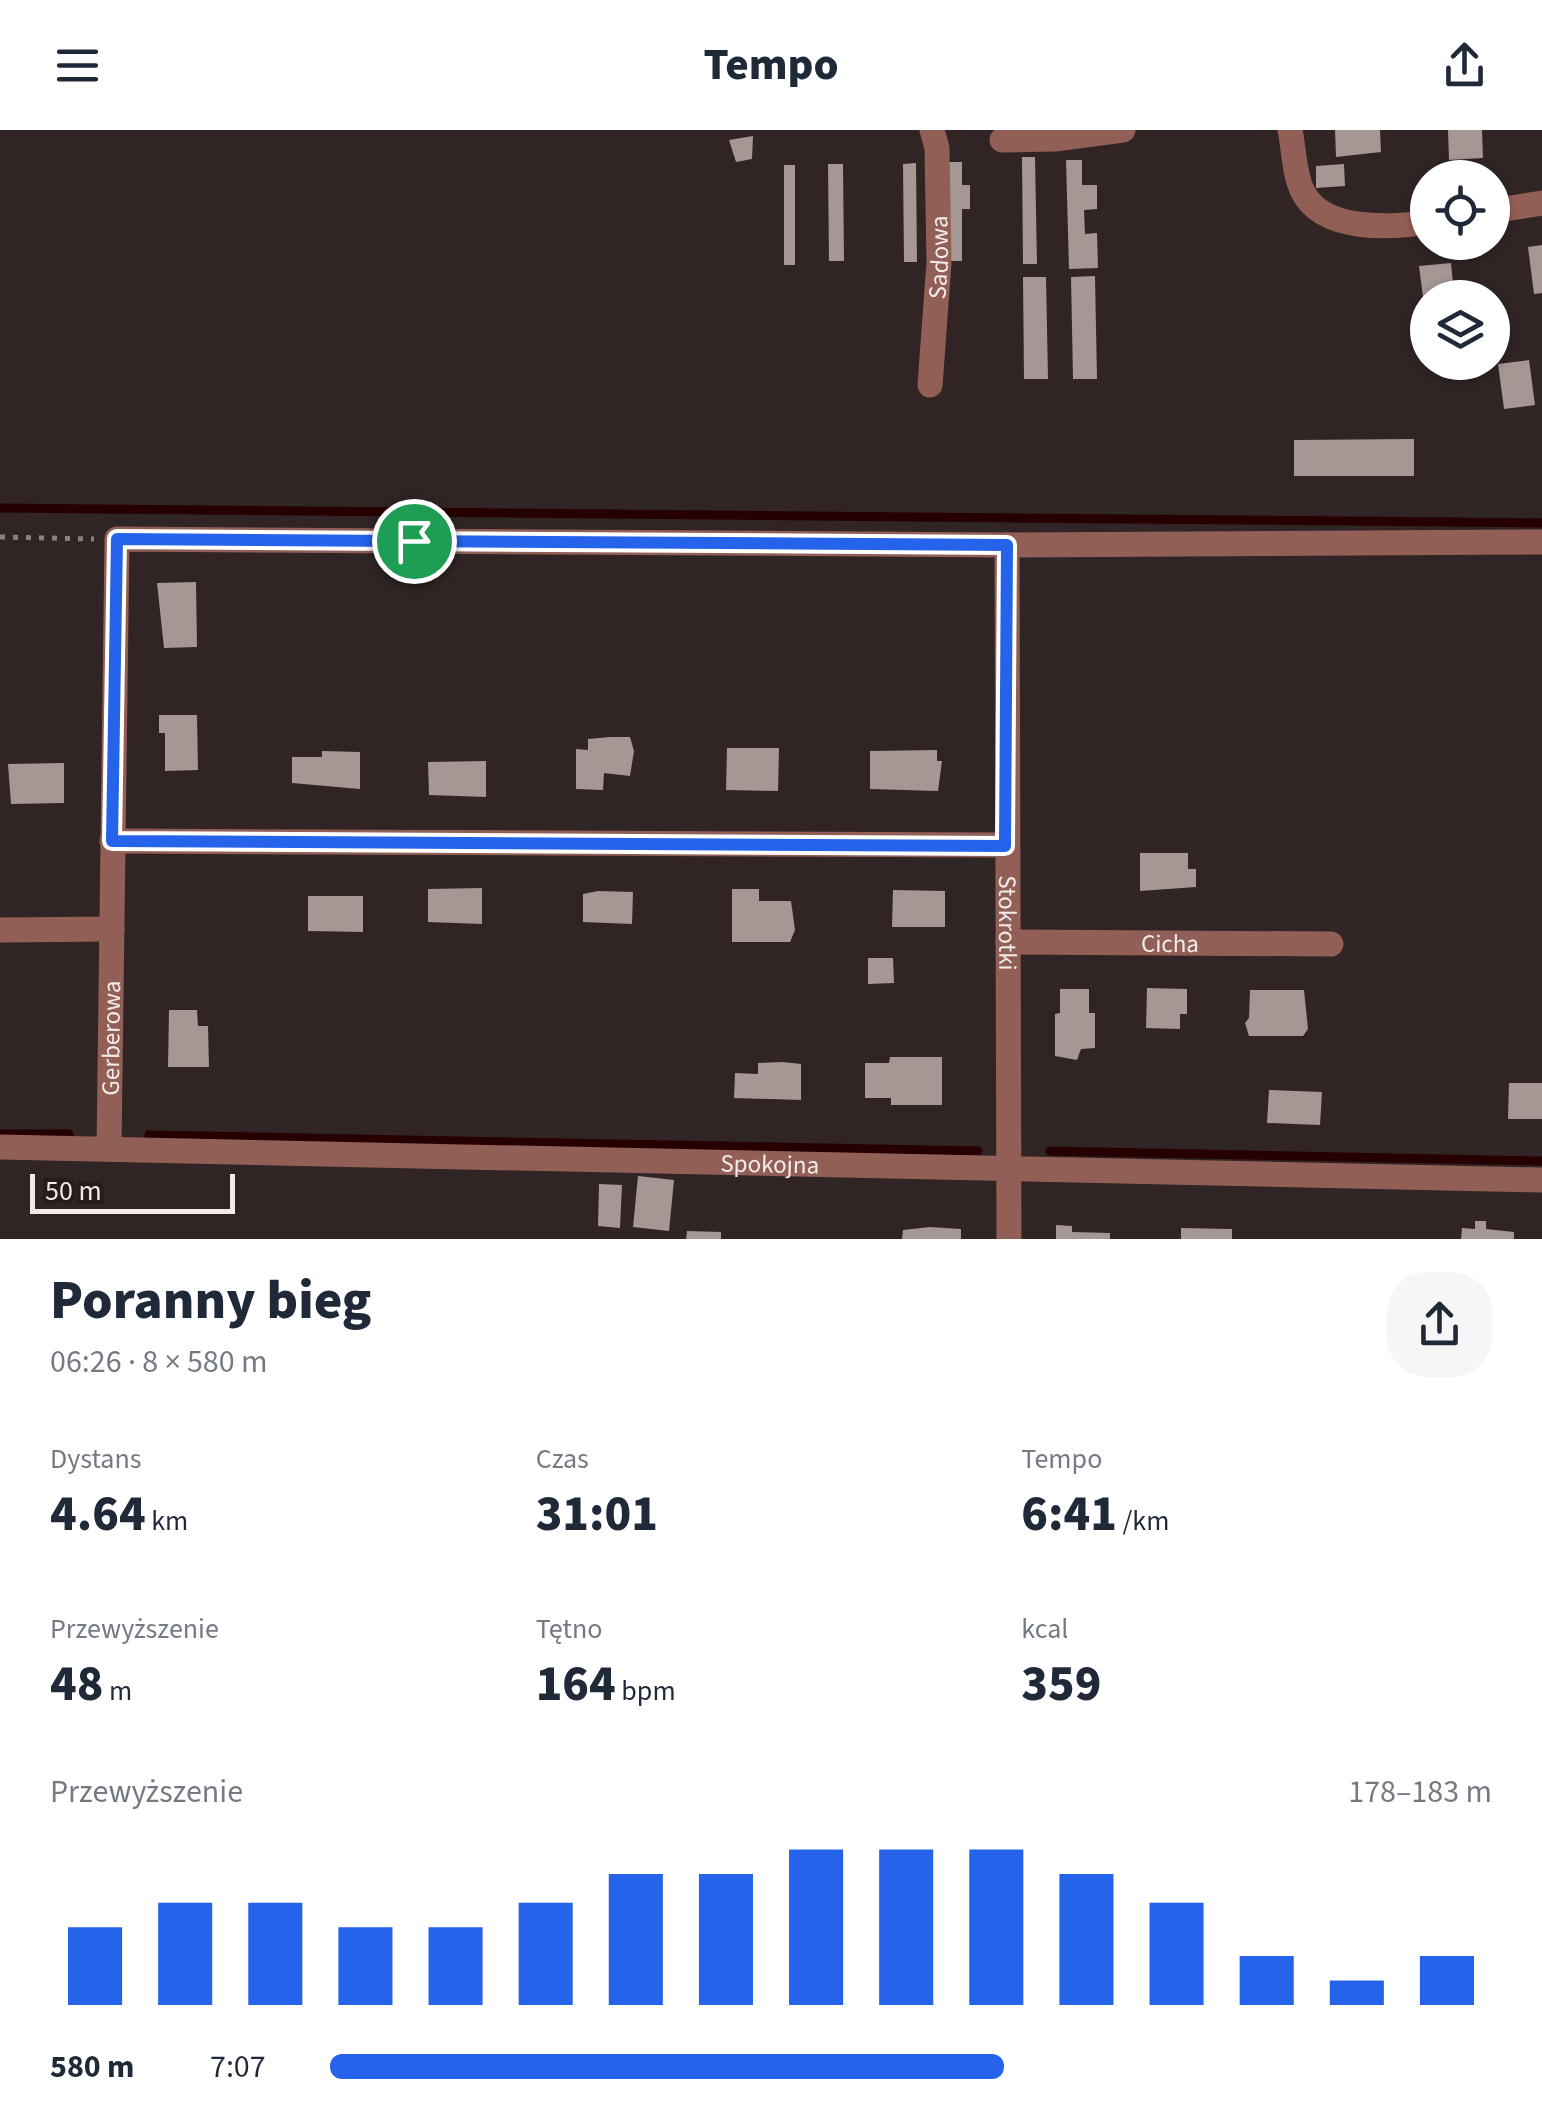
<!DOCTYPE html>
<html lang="pl">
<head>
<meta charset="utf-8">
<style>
  :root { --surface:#fff; --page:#f6f6f7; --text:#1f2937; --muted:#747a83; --accent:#2563eb }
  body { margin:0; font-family:"Source Sans 3",sans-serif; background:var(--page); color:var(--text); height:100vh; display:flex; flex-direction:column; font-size:38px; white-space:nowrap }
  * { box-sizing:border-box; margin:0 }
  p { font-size:32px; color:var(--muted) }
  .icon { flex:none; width:55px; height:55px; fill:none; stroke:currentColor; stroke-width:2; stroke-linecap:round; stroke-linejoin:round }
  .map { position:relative; height:1109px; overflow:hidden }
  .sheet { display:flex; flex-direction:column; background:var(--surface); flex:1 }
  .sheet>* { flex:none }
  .controls { position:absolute; left:1410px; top:30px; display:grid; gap:20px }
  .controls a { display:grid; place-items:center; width:100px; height:100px; border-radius:50%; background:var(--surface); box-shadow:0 2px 8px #0004; font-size:50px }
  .scale { position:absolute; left:30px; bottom:25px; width:205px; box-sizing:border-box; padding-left:10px; border:5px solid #f2ebe9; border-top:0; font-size:28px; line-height:35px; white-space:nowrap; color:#f2ebe9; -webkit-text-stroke:8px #261c1a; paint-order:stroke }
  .pin { position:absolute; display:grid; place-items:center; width:85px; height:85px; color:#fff; margin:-42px; border:5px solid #fff; border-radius:50%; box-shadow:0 2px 10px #0007 }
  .round { display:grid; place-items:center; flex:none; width:105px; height:105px; border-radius:40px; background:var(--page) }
  .summary { display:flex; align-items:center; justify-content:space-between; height:170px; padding:0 50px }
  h1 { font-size:55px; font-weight:800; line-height:75px }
  .stats { display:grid; grid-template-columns:repeat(3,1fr); gap:15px; height:170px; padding:10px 50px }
  .stats div { display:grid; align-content:center }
  .stats b { font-size:50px; font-weight:800 }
  .stats small { font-size:28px; font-weight:400 }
  .stats p { font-size:28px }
  .chart { height:280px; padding:20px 50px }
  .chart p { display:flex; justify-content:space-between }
  .chart svg { width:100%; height:180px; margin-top:10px; stroke:var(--accent); stroke-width:6 }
  ul { padding:0 50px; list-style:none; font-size:32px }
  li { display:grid; grid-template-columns:160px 120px 1fr; align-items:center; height:75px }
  li i { height:25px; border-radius:12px; background:var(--accent) }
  header { display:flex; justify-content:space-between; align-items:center; height:130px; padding:0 50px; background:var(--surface); font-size:45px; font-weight:800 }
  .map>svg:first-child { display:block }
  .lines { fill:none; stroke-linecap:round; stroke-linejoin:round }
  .stream { stroke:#260000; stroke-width:9 }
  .building { fill:#a49794 }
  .path { stroke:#8a807f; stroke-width:5; stroke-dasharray:5 8; stroke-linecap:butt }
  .minor { stroke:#925f57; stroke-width:25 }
  .route-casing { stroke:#fff; stroke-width:20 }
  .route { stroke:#2563eb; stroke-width:12 }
  .labels { text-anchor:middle; stroke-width:10; stroke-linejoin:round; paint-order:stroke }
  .street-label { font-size:25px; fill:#f2ebe9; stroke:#261c1a }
</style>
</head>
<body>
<header><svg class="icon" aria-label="menu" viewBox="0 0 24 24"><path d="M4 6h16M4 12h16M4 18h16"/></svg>Tempo<svg class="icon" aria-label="share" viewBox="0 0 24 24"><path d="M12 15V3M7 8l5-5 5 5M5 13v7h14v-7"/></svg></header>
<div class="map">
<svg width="1542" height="1109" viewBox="0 0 1542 1109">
  <rect width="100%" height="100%" fill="#302524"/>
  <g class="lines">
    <path class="stream" d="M0,378L1542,393
      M0,1004H69
      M149,1005L978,1021
      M1050,1021L1542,1031"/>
  </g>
  <path class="building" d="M1335,0H1380L1381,22L1336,27Z
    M1448,0H1482L1483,28L1449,30Z
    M753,6L752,29L736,32L729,10Z
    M1022,27H1035L1037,134H1023Z
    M1066,30H1082V55H1097V79L1084,80L1085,104L1097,103L1098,138L1069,139Z
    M949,32H962V55H970V79H962V131H948Z
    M916,33L917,132H904L903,34Z
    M828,34H843L844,131H829Z
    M1344,34L1345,56L1316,58V36Z
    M784,35H795V135H784Z
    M1542,115V163L1534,164L1528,117Z
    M1451,133L1454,164L1423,167L1419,136Z
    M1095,146L1097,249H1073L1071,147Z
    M1023,147H1046L1048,249H1024Z
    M1529,230L1535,275L1504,279L1498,234Z
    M1414,309V346H1294V310Z
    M196,452L197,517L164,518L157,453Z
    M159,585H197L198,640L165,641V603H159Z
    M610,607H630L634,621L630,646L604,643L603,660L576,659V619L588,620V609Z
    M727,618H779L778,661L726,660Z
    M937,620V631H942L938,661L870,659V621Z
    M322,621L360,622V659L292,653V627H322Z
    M486,631V667L429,665L428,632Z
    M64,633V673L11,674L8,634Z
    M1140,723H1188V739H1196V757L1140,761Z
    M482,758V794L428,792V759Z
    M732,759H759V771H791L795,800L790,812H732Z
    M893,760L945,761V797H892Z
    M598,761L633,762L632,794L583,792V764Z
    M308,766H363V802L308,801Z
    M868,828H893L894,853L868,854Z
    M1147,858L1187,859V884H1180V899L1146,898Z
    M1060,859H1089V883H1095V918L1081,919L1077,930L1055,926V884L1060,883Z
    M1250,860H1304L1308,899L1303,906H1249L1245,893L1249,888Z
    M169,880H197L198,896H208L209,937H168Z
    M890,927H942V975H891V968H865V933H889Z
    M783,932L801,934V970L734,968L735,943L758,944V933Z
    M1509,953H1542V989H1508Z
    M1269,960L1322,962L1320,995L1267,993Z
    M638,1046L674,1050L669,1101L633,1097Z
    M599,1054L622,1055L620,1098L598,1096Z
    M1475,1091H1486V1099L1514,1102V1109H1461L1462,1098L1475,1099Z
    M1056,1095L1072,1096V1102L1110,1103V1109H1056Z
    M930,1097L961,1099V1109H902L903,1100Z
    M1181,1098L1232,1099V1109H1181Z
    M687,1101L721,1102V1109H686Z"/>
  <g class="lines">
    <path class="path" d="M0,407L94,409"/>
    <g class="minor">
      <path d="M1290,0C1294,19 1294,45 1303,62C1323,102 1391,98 1428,92"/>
      <path d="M1002,10L1055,9L1123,0"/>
      <path d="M1492,81L1542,73"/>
      <path id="s1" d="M930,255L939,133L937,18L932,0"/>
      <path id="s2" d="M1007,415L1009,1109"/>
      <path d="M112,711L1005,715"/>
      <path d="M0,800L112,799"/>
      <path id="s3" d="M1008,812L1331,814"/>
      <path id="s4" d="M0,1017L1542,1050"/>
      <path id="s5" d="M109,1018L117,409L1007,415L1542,412"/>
    </g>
  </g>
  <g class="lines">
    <defs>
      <path id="route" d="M117,409L1007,415L1005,716L112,711Z"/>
    </defs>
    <use href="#route" class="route-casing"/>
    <use href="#route" class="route"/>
  </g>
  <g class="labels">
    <g class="street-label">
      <text dy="9" stroke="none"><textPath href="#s1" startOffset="128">Sadowa</textPath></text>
      <text dy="9" stroke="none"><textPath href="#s2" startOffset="378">Stokrotki</textPath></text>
      <text dy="9" stroke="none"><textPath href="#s3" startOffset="162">Cicha</textPath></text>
      <text dy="9" stroke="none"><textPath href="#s5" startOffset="110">Gerberowa</textPath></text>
      <text dy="9" stroke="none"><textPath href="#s4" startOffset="770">Spokojna</textPath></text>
    </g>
  </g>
</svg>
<div class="controls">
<a><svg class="icon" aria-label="locate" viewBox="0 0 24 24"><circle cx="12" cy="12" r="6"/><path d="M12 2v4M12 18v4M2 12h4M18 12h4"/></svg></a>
<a><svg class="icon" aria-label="layers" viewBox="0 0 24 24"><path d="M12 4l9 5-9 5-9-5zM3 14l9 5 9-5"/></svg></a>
</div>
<div class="scale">50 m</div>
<div class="pin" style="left:414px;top:411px;background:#1e9e55"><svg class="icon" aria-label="arrive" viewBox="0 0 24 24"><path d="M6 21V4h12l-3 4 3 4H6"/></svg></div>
</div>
<section class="sheet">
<div class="summary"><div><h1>Poranny bieg</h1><p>06:26 · 8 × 580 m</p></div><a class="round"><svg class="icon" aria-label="share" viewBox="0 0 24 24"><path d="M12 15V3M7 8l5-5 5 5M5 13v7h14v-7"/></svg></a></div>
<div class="stats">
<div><p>Dystans</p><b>4.64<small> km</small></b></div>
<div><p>Czas</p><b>31:01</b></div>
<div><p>Tempo</p><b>6:41<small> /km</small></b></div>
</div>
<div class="stats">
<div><p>Przewyższenie</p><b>48<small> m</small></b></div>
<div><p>Tętno</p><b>164<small> bpm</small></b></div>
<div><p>kcal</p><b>359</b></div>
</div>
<div class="chart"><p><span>Przewyższenie</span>178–183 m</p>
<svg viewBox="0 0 160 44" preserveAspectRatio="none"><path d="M5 44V25M15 44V19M25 44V19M35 44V25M45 44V25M55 44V19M65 44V12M75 44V12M85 44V6M95 44V6M105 44V6M115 44V12M125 44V19M135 44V32M145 44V38M155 44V32"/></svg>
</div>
<ul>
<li><b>580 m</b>7:07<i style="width:58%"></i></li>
</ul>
</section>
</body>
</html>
